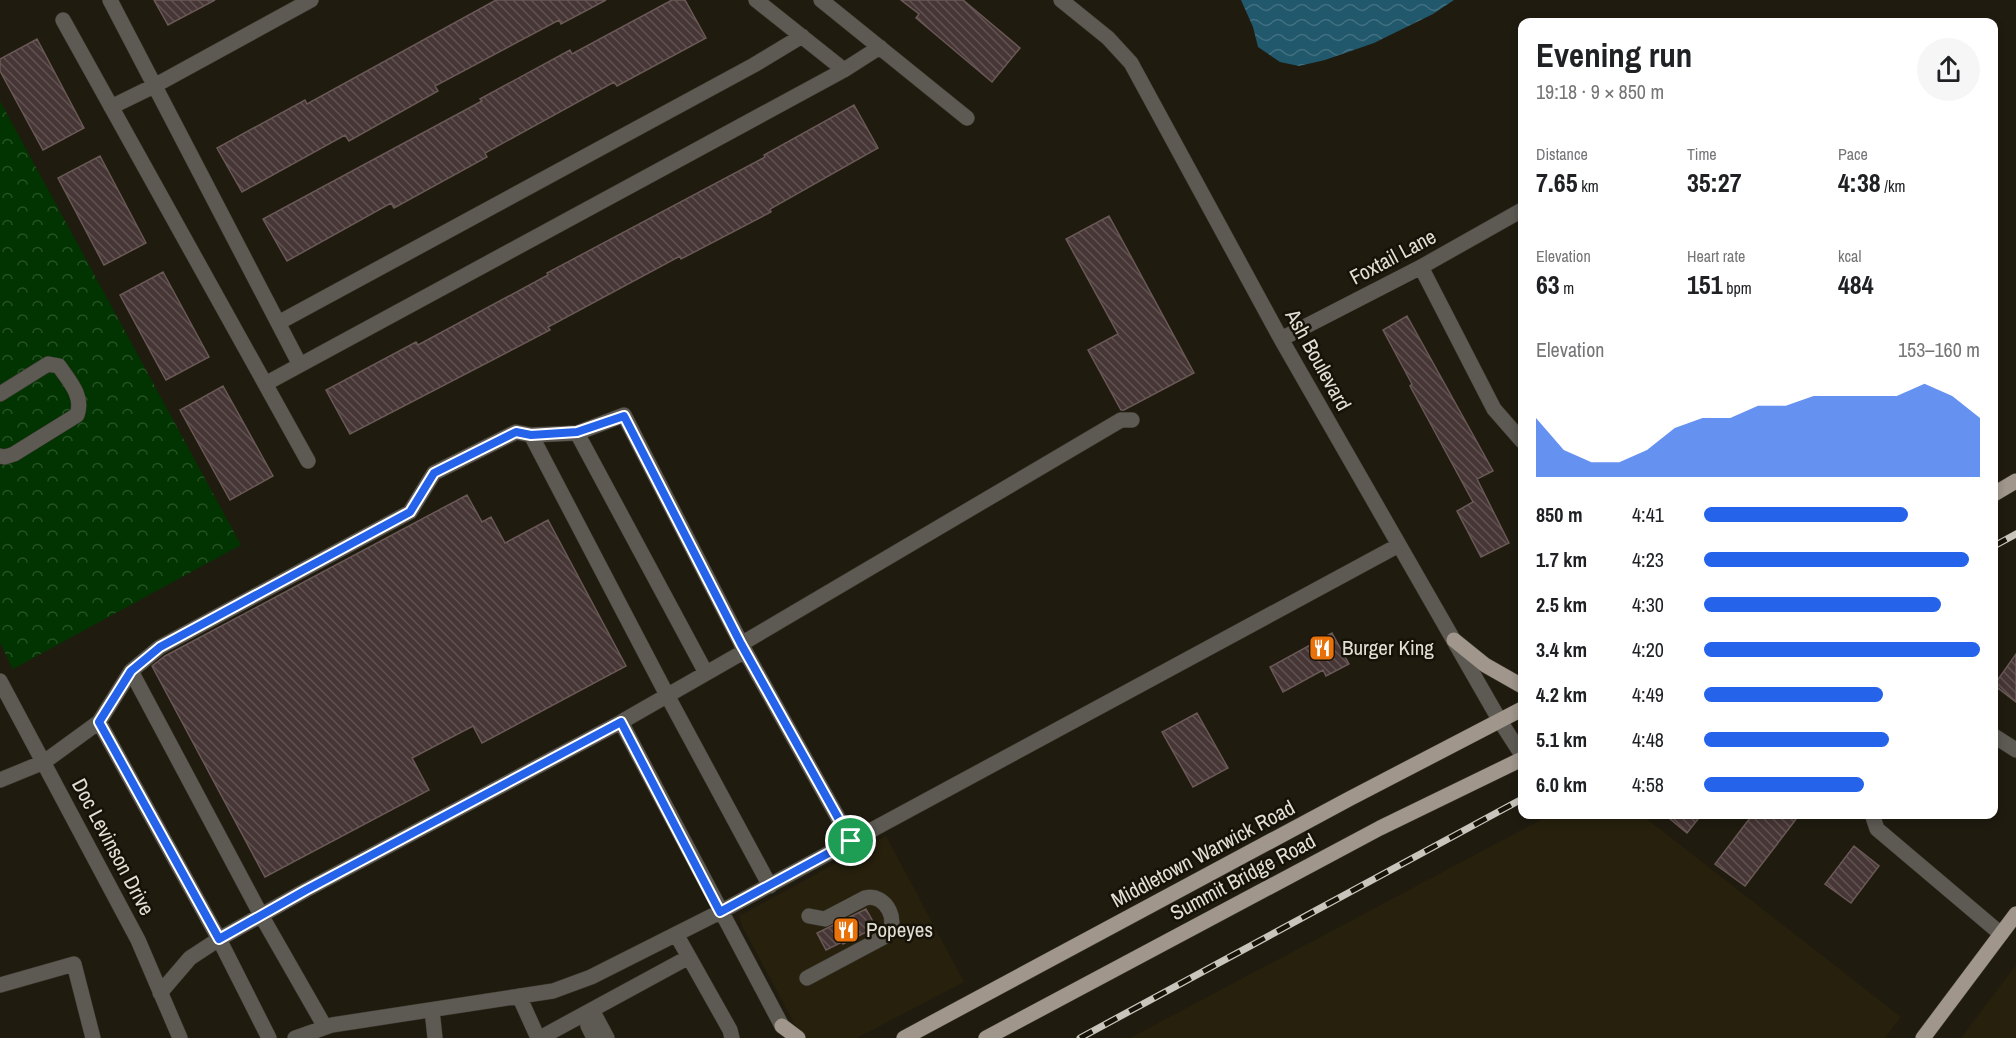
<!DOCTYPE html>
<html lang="en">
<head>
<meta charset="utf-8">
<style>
  :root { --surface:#fff; --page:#f6f6f6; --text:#202124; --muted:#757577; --accent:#2563eb }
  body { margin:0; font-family:"Archivo Narrow",sans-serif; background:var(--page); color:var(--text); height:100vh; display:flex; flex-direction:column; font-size:22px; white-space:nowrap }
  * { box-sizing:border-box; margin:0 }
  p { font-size:20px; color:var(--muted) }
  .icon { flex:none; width:33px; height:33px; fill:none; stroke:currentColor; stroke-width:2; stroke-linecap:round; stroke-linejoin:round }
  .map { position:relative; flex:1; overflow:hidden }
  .sheet { position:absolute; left:1518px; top:18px; width:480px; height:801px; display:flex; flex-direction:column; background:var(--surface); border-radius:12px; box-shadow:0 3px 9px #0003 }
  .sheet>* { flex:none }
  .pin { position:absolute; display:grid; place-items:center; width:51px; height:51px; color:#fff; margin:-26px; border:3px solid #fff; border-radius:50%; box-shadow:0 2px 6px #0007 }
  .round { display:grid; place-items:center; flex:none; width:63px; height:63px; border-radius:32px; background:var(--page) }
  .head { display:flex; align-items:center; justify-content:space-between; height:102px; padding:0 18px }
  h1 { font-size:33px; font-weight:700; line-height:45px }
  .figures { display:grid; grid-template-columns:repeat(3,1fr); gap:9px; height:102px; padding:6px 18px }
  .figures div { display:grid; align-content:center }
  .figures b { font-size:26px; font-weight:700 }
  .figures small { font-size:16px; font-weight:400 }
  .figures p { font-size:16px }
  .chart { height:168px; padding:12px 18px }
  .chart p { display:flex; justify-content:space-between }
  .chart svg { width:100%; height:108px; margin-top:6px; fill:var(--accent); opacity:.7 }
  ul { padding:0 18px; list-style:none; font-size:20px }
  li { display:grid; grid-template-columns:96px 72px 1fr; align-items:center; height:45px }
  li i { height:15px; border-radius:8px; background:var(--accent) }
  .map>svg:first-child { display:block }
  .built { fill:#26200d }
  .forest { fill:url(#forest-crowns) }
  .water { fill:url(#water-waves) }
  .building { fill:url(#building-back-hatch); stroke:#6a5957; stroke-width:1.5 }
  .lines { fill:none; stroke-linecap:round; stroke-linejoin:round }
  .minor-casing { stroke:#3a362b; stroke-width:16 }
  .major-casing { stroke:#3a362b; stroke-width:16 }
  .minor { stroke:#5d5953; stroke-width:15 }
  .major { stroke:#a0968b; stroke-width:15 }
  .rail-casing { stroke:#c8c5bc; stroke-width:7 }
  .rail { stroke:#161207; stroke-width:4.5; stroke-dasharray:14; stroke-linecap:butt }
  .route-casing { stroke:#fff; stroke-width:12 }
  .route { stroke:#2563eb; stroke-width:8 }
  .labels { text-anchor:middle; stroke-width:5; stroke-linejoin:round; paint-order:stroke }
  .street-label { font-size:21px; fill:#e2dfd7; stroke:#161207 }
  .poi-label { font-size:21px; fill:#e2dfd7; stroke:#161207; text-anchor:start }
</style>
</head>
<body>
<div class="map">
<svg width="2016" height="1038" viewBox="0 0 2016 1038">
  <defs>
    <pattern id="forest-crowns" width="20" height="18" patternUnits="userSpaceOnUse" patternTransform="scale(1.5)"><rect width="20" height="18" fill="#013400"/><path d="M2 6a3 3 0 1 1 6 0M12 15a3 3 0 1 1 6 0" fill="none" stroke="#265124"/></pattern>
    <pattern id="water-waves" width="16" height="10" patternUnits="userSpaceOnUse" patternTransform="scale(1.5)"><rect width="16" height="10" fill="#21586c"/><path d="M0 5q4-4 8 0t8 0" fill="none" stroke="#417080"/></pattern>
    <pattern id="building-back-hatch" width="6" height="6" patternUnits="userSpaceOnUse" patternTransform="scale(1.5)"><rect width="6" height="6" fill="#463635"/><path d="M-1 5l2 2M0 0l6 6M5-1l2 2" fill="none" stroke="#605352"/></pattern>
  </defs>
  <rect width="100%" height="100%" fill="#1f1b0f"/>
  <path class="built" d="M1550,815H1642L1901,1017L1885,1038H1130Z
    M886,836L964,982L857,1038H807L794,1023L742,926L739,916Z
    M2016,965V1038H1961Z"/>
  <path class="forest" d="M0,101L241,545L13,669L0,643Z"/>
  <path class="water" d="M1241,0H1454L1433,14L1374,43L1325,60L1299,66L1280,62L1258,47L1253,27Z"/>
  <path class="building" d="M154,0H215L168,25Z
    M496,0H606L561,24L559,20L435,86L438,91L349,141L345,135L242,192L217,148L305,100L307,104Z
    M672,0H685L706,38L617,86L614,82L485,153L487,157L394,208L391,203L287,261L263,219L482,101L480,99L570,50L572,54Z
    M901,0H963L1020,48L992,82L916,18L919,14Z
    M37,39L84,128L43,150L0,71V59Z
    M854,105L878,148L770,209L771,212L681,259L680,256L548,327L550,330L350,434L326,390L416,342L418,345L548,275L547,273L765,157L764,155Z
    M100,156L146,243L104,265L58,178Z
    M1109,216L1194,373L1124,410H1121L1088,350L1118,334L1066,239Z
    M163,272L209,357L166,380L120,295Z
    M1407,316L1493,471L1477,479L1509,543L1481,557L1457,511L1473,502L1410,386L1412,384L1383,330Z
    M223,386L273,476L230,500L180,410Z
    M467,495L482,522L491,517L505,543L548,520L626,666L482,743L473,726L412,758L429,790L265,877L152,666L165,656Z
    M1332,633L1349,664L1326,676L1323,670L1283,692L1270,667Z
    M2016,654V702L1994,685Z
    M1197,713L1228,768L1193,787L1162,732Z
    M1664,814H1702L1687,833Z
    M1753,814H1800L1745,886L1715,864Z
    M1854,846L1879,866L1851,903L1825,884Z
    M866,909L876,927L843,944L842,942L826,950L817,933Z"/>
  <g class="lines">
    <defs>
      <path id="minor" d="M110,0L300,365L265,384
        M756,0L844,70
        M821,0L967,118
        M1061,0L1108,38L1131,63L1281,339L1500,721L1522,755
        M63,20L308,461
        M111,107L154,86L311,0
        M1421,267L1494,409L1522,441
        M278,323L754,65L802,36
        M1281,339L1421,267L1522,210
        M300,365L844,70L880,47
        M0,394L48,364L59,366C69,381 84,396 77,415L14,454L5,457L0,456
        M577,433L706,673
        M531,435L577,433L624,415L745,651
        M741,644L1121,420H1132
        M0,681L138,940L180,1038
        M99,722L219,939L190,958L160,993
        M621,722L745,651L851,841
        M1994,736L2016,750
        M0,780L44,762L99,722L131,671
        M1872,814L1877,829L2001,934
        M676,934L730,1030L732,1038
        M807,978L884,937C902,924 886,892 865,898L825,919L809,916
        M0,985L74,964L93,1038
        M519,996L538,1038
        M432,1010L435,1038
        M592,1010L607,1038
        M592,1010L588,1026L594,1038
        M325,1027L261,915L131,671L160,647L410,512L434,473L516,432L531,435L667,695L770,886
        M269,1038L219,939L306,890L621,722L782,1026
        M295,1038L332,1025L553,991L591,977L720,912L1399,545
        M540,1038L689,957"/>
      <path id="major" d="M1994,494L2016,481
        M1454,640L1485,665L1522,686
        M782,1026L798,1038
        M904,1038L1349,799L1522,709
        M986,1038L1380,828L1522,759
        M1923,1038L2016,914"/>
    </defs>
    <use href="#minor" class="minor-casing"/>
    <use href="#major" class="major-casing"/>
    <use href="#minor" class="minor"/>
    <use href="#major" class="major"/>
    <defs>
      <path id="rail" d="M1994,546L2016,534
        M1080,1038L1522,799"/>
    </defs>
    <use href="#rail" class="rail-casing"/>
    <use href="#rail" class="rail"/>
  </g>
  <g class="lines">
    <defs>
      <path id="route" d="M624,416L741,644L851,841L720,912L621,722L306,890L219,939L99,722L131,671L160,647L410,512L434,473L516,432L531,435L577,432Z"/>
    </defs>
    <use href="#route" class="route-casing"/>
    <use href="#route" class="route"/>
  </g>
  <defs>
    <symbol id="restaurant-square" viewBox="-11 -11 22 22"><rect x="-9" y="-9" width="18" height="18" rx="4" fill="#e8710a" stroke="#161207"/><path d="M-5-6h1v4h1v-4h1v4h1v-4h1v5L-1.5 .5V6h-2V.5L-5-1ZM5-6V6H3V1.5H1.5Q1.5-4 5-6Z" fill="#fff"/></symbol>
  </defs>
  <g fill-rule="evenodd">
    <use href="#restaurant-square" x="1307" y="633" width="30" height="30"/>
    <use href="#restaurant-square" x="831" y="915" width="30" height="30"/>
  </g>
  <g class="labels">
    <g class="street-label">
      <text transform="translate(1393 257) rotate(-28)" y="7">Foxtail Lane</text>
      <text transform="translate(1318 360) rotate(61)" y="7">Ash Boulevard</text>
      <text transform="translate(113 847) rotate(62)" y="7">Doc Levinson Drive</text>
      <text transform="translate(1203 854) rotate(-28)" y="7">Middletown Warwick Road</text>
      <text transform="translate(1243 877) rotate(-28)" y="7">Summit Bridge Road</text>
    </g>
    <g class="poi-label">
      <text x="1342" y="655">Burger King</text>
      <text x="866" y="937">Popeyes</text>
    </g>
  </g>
</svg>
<div class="pin" style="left:851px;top:841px;background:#1e9e55"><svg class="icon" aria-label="arrive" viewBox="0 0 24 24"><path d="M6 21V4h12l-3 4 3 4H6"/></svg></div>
<section class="sheet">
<div class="head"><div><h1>Evening run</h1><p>19:18 · 9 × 850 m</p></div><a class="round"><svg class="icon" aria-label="share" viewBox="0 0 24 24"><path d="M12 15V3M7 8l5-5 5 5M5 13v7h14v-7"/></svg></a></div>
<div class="figures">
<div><p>Distance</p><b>7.65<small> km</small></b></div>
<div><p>Time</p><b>35:27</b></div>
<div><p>Pace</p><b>4:38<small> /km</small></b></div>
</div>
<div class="figures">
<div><p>Elevation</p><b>63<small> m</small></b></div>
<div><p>Heart rate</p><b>151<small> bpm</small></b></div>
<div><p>kcal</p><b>484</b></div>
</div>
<div class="chart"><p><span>Elevation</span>153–160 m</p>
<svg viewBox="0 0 160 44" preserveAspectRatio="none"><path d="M0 44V20L10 33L20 38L30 38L40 33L50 24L60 20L70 20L80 15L90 15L100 11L110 11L120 11L130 11L140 6L150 11L160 20V44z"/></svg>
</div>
<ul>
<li><b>850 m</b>4:41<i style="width:74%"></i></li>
<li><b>1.7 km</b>4:23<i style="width:96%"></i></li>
<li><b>2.5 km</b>4:30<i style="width:86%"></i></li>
<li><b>3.4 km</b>4:20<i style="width:100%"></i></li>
<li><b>4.2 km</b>4:49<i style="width:65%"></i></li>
<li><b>5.1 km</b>4:48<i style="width:67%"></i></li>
<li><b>6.0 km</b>4:58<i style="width:58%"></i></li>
</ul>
</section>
</div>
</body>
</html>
